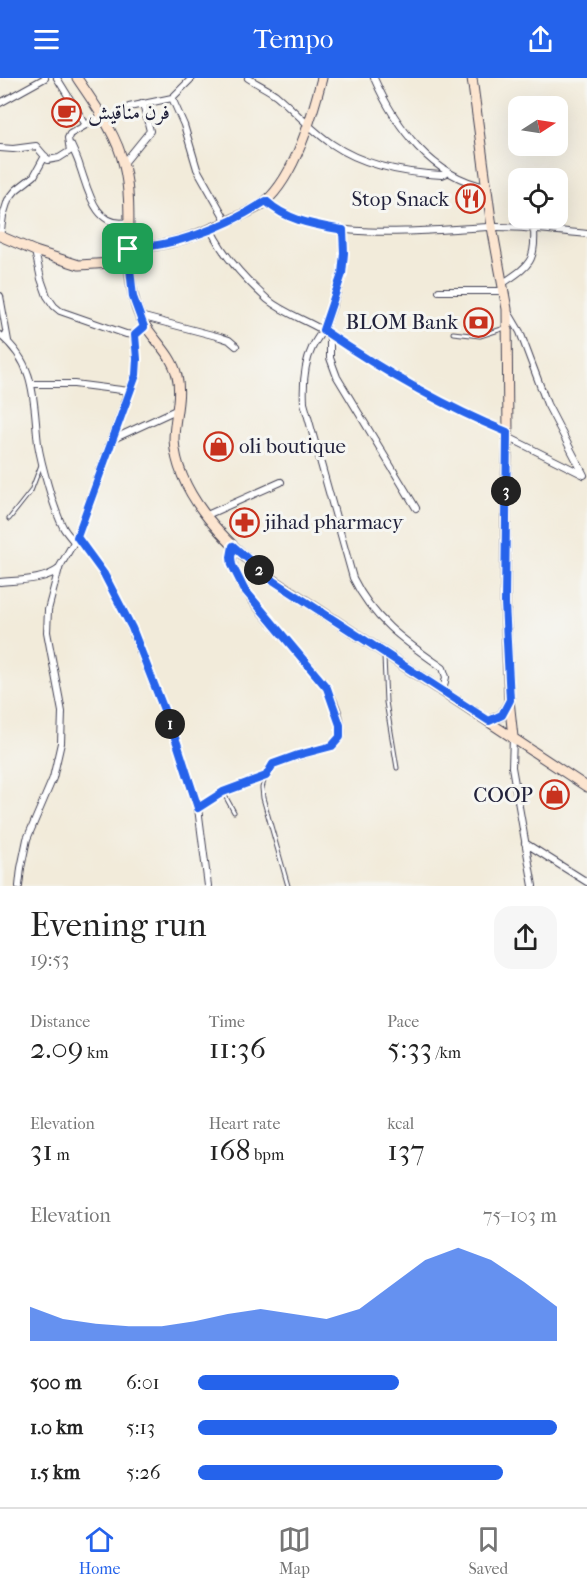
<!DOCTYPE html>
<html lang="en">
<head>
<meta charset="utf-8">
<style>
  :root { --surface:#fff; --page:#f6f6f6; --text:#222; --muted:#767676; --line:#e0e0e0; --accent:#2563eb }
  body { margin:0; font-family:"IM FELL French Canon",Amiri,serif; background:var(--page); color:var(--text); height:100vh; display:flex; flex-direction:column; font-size:22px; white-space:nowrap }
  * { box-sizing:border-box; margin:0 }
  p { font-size:20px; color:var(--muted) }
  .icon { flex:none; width:33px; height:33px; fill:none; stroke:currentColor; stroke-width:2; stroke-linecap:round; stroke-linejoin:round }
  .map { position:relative; height:808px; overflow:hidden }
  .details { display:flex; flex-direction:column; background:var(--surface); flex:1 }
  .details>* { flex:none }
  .needle { width:39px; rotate:78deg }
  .fabs { position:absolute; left:508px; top:18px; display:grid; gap:12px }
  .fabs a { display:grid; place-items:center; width:60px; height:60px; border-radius:12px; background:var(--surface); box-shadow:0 6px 24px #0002; font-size:30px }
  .pin { position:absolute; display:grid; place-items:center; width:51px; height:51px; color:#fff; margin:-26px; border-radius:12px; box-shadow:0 3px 9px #0006 }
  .km { position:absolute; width:30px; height:30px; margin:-15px; border-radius:50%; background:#222; color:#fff; font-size:16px; line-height:30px; text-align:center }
  .round { display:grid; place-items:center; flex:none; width:63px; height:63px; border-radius:18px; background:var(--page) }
  .overview { display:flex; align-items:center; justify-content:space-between; height:102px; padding:0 30px }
  h1 { font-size:33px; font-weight:600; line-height:45px }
  .stats { display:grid; grid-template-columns:repeat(3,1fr); gap:9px; height:102px; padding:6px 30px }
  .stats div { display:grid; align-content:center }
  .stats b { font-size:30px; font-weight:600 }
  .stats small { font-size:16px; font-weight:400 }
  .stats p { font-size:16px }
  .chart { height:168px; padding:12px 30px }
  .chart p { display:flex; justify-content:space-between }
  .chart svg { width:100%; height:108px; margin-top:6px; fill:var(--accent); opacity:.7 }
  ul { padding:0 30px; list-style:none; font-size:20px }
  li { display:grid; grid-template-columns:96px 72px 1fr; align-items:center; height:45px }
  li i { height:15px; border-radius:8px; background:var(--accent) }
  header { display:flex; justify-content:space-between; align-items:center; height:78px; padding:0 30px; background:var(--accent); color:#fff; font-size:27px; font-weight:600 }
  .dock { display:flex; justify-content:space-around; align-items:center; height:84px; border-top:2px solid var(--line); background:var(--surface); font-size:16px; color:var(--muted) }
  .dock a { display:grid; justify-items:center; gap:3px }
  .dock .current { color:var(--accent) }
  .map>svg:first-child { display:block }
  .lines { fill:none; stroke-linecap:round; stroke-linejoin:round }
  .lane-casing { stroke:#414053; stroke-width:5 }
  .street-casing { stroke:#414053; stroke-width:8 }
  .secondary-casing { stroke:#414053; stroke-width:11 }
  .lane { stroke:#fff; stroke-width:3 }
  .street { stroke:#fff; stroke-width:6 }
  .secondary { stroke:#fce5d0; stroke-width:9 }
  .route-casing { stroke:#fff; stroke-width:12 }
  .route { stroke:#2563eb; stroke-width:8 }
  .labels { text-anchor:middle; stroke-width:6; stroke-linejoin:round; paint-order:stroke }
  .poi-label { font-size:21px; fill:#22223b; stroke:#f6f6f2; text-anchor:start }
</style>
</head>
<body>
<header><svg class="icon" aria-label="menu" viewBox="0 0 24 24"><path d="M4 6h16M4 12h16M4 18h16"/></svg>Tempo<svg class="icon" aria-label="share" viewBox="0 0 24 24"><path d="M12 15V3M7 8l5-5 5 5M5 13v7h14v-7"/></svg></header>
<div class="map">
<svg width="587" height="808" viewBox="0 0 587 808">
  <rect width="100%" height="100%" fill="#f6f6f2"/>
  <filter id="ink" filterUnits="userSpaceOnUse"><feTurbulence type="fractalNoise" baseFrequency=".0167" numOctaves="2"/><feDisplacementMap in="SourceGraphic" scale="12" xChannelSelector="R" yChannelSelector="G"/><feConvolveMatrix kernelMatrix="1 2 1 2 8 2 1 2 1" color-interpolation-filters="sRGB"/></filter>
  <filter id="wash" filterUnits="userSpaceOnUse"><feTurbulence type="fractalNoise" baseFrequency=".008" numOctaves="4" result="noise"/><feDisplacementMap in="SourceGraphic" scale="24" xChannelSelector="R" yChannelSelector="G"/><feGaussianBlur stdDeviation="1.35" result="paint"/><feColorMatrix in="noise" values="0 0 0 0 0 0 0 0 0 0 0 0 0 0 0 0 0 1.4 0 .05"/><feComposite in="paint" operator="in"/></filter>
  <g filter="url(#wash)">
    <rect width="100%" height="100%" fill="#f2ebda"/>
  </g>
  <g filter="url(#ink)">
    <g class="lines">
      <defs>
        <path id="lane" d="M453,255L480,258L505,250
          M9,441L31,413L41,387
          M384,579L386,624L397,690
          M265,699L262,710L263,720L288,808
          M223,714L234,734"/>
        <path id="street" d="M57,0L86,47
          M248,0C257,6 268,11 276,17C295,33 311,52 332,66C364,88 403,95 442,97L447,95
          M374,0C395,48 432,99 487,109
          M172,20L184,47L197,91L227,144
          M0,25L45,0
          M115,38L129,29L172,20L192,0
          M71,67C74,74 78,81 80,89C88,111 95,151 128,144
          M0,70L13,71L36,68L48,82L59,80L70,73L68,60L70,56L102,38
          M124,85L150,53L143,25
          M266,123C315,168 428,151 490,149C522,148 556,153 587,156
          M211,152C224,179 246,202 268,222C284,235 306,242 324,253C383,290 442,329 507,353
          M343,152C345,189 339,217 324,250C320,257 315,263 312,270C304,286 303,307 304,325L353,500C374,543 406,564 443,590L446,599L443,613
          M0,159L3,138L8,122L16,112L34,98L45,78
          M35,173L41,201L47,218L54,228L60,233L126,256L135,257L144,249
          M502,206C528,188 536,185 534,152
          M439,213H503
          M0,218L8,263
          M507,232L520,254L547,326L584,397
          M140,238L220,259L229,262L236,268
          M0,257C37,287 33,323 38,366C41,385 54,432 63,449C66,455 71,459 74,464
          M330,257V280L337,299L416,430
          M33,306H74L129,313L111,362
          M129,313L137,293L135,257
          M508,359L582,396
          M207,437L281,404
          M77,459L104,496L125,536L177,665L198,730L208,808
          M0,504C19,502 43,503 59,491
          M513,659L512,689L533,808
          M198,730L223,714L266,698L273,686L332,668L341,659C348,590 222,531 233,468
          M525,765L587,804
          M19,808L21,790L27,761L53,700L61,665L62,634L47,554L48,532L59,490L77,459L111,362L176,332"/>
        <path id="secondary" d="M77,0C95,27 117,56 124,88C135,134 122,182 136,228C143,255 171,271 177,298C182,319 174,340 174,362C177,415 221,458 259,492L587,709
          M472,0L492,149L507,231L508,359L506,401L505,525L509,622L513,659
          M0,158L35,173L79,187L128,184
          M128,171C171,168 199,157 237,139C246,135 257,131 265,124C295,98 312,38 322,0
          M489,643L502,637L509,624"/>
      </defs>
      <use href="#lane" class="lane-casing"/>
      <use href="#street" class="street-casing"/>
      <use href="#secondary" class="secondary-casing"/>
      <use href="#lane" class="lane"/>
      <use href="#street" class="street"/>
      <use href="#secondary" class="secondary"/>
    </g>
  </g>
  <g class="lines" filter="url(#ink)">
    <defs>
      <path id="route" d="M266,123C287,143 316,147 343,152L344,175L342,196L323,252C380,291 443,328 507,354L505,525L510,622L502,637L489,643L271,501L233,468L231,479L232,487L244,511L327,610L340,647V659L332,668L298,677L273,686L266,698L223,714L198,730L177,665L132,550L104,496L77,459L136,297L137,281L135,257L144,249L133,219L128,171C178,167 224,150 266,123Z"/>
    </defs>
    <use href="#route" class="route-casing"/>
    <use href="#route" class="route"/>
  </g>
  <defs>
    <symbol id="cafe-ring" viewBox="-11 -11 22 22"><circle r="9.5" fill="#f6f6f2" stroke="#c8321e" stroke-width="1.5"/><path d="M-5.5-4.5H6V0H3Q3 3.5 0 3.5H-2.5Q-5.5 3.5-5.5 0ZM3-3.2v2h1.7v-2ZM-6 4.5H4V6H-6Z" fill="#c8321e"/></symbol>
    <symbol id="restaurant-ring" viewBox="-11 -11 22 22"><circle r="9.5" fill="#f6f6f2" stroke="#c8321e" stroke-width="1.5"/><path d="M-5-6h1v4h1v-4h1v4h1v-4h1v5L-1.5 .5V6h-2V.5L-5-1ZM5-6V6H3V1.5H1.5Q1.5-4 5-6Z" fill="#c8321e"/></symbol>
    <symbol id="bank-ring" viewBox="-11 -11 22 22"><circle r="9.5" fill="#f6f6f2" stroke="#c8321e" stroke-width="1.5"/><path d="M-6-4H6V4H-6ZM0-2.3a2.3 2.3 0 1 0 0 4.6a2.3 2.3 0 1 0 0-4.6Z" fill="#c8321e"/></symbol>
    <symbol id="shop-ring" viewBox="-11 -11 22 22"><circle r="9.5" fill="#f6f6f2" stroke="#c8321e" stroke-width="1.5"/><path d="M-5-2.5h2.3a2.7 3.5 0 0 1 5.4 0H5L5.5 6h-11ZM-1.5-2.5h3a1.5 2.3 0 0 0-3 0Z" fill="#c8321e"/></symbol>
    <symbol id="pharmacy-ring" viewBox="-11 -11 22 22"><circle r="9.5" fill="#f6f6f2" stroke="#c8321e" stroke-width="1.5"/><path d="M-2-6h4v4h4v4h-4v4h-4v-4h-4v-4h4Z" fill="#c8321e"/></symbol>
  </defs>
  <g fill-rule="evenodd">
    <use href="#cafe-ring" x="50" y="18" width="33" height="33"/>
    <use href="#restaurant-ring" x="454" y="104" width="33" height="33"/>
    <use href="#bank-ring" x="462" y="228" width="33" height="33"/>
    <use href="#shop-ring" x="202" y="352" width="33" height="33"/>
    <use href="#pharmacy-ring" x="228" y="428" width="33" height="33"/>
    <use href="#shop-ring" x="538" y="700" width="33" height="33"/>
  </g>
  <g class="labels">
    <g class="poi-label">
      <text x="88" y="41">فرن مناقيش</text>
      <text x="449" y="128" text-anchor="end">Stop Snack</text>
      <text x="458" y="251" text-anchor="end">BLOM Bank</text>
      <text x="239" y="375">oli boutique</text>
      <text x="265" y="451">jihad pharmacy</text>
      <text x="533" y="724" text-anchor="end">COOP</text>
    </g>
  </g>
</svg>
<div class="fabs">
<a><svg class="needle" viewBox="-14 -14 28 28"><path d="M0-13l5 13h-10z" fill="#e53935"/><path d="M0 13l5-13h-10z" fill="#767676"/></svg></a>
<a><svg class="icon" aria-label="locate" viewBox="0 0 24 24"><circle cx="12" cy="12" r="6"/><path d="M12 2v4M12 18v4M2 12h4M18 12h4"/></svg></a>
</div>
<div class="pin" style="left:128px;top:171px;background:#1e9e55"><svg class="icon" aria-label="arrive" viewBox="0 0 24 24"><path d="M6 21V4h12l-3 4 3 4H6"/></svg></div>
<b class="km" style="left:170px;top:646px">1</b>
<b class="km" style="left:259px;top:492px">2</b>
<b class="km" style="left:506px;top:413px">3</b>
</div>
<section class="details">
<div class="overview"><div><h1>Evening run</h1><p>19:53</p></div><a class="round"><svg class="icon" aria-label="share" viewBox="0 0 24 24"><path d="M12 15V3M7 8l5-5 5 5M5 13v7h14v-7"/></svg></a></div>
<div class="stats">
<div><p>Distance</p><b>2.09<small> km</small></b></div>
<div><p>Time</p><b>11:36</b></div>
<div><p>Pace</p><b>5:33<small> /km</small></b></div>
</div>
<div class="stats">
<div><p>Elevation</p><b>31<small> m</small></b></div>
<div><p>Heart rate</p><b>168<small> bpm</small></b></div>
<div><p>kcal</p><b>137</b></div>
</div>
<div class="chart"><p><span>Elevation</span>75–103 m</p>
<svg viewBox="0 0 160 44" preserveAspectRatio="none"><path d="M0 44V30L10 35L20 37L30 38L40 38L50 36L60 33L70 31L80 33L90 35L100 31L110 21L120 11L130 6L140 11L150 20L160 30V44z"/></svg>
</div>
<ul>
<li><b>500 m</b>6:01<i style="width:56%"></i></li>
<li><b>1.0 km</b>5:13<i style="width:100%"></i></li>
<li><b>1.5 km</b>5:26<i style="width:85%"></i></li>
</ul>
</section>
<nav class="dock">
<a class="current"><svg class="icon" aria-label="home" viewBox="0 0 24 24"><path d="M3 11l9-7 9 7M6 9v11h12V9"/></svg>Home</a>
<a><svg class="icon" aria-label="map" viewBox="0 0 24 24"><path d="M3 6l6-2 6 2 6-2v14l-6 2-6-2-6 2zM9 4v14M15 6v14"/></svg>Map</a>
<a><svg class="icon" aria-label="saved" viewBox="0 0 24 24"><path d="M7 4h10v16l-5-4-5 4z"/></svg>Saved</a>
</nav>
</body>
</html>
